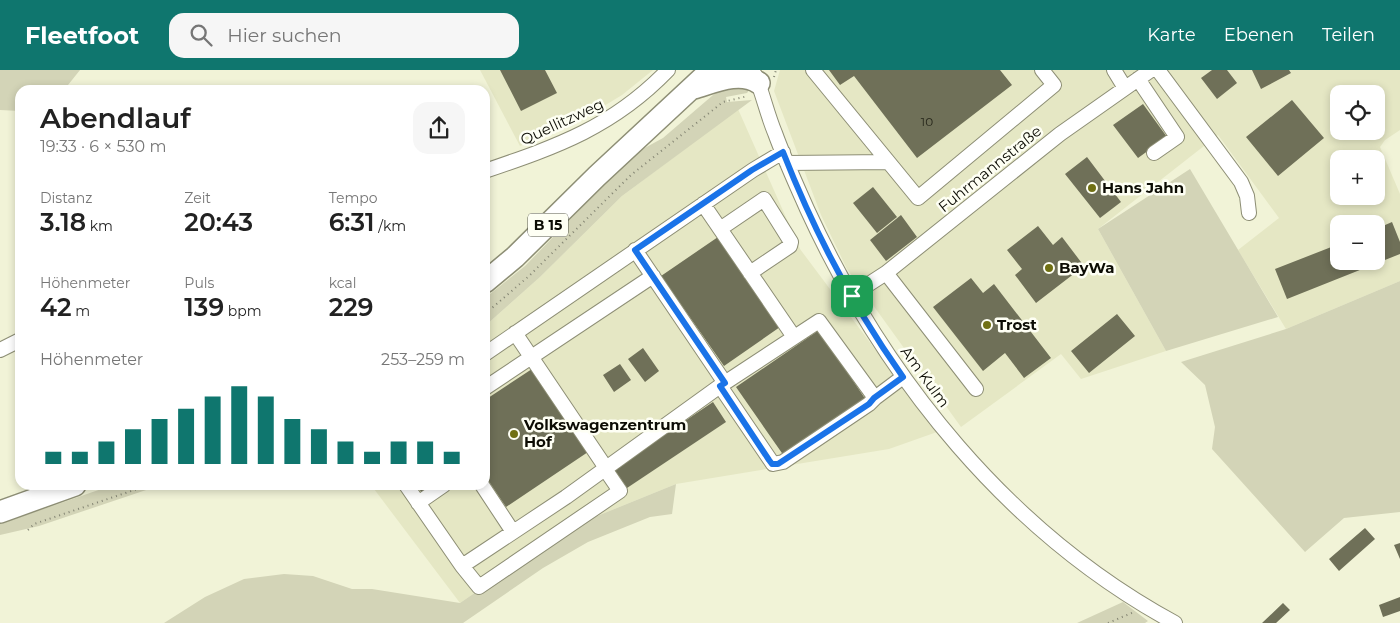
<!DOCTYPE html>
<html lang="de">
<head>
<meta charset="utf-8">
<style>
  :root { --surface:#fff; --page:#f6f6f6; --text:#222; --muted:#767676; --accent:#0f766e }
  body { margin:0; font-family:Montserrat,sans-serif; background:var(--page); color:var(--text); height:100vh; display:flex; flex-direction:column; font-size:19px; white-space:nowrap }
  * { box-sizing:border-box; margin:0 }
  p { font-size:16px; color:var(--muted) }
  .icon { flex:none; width:28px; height:28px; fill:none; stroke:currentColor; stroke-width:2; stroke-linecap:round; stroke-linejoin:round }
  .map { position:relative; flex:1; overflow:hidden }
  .drawer { position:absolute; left:15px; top:15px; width:475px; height:405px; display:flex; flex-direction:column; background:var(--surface); border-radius:15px; box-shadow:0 2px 8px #0003 }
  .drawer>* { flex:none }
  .buttons { position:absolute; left:1330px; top:15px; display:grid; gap:10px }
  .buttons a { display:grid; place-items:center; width:55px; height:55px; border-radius:10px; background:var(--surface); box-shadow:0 2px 8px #0003; font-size:25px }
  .pin { position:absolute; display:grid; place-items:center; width:42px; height:42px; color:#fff; margin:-21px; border-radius:10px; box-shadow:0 2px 8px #0006 }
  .round { display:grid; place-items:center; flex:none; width:52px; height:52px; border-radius:15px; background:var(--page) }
  .overview { display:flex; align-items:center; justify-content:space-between; height:85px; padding:0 25px }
  h1 { font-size:28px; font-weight:600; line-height:38px }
  .figures { display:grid; grid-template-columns:repeat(3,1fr); gap:8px; height:85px; padding:5px 25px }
  .figures div { display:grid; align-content:center }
  .figures b { font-size:25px; font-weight:600 }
  .figures small { font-size:14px; font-weight:400 }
  .figures p { font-size:14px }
  .chart { height:140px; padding:10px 25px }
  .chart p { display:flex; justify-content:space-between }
  .chart svg { width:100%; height:90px; margin-top:5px; stroke:var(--accent); stroke-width:6 }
  header { display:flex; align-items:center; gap:30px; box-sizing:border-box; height:70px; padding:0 25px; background:var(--accent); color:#fff }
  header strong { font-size:24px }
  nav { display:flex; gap:28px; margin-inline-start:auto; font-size:18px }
  .search { width:350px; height:45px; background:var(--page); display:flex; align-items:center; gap:12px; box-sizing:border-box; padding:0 18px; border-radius:15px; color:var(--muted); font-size:19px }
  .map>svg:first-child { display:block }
  .built { fill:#e5e7c4; fill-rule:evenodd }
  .green { fill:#d3d4b7 }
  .building { fill:#6f7058 }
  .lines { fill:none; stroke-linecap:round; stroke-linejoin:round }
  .minor-casing { stroke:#8d8e75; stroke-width:16 }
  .highway-casing { stroke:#8d8e75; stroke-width:24 }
  .path { stroke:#838472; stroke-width:2; stroke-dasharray:1 4; stroke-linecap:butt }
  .minor { stroke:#fff; stroke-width:14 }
  .highway { stroke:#fff; stroke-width:21 }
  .route-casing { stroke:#fff; stroke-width:10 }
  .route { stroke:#1a73e8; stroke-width:6 }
  .poi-dot { fill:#707013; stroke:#fefff4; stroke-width:2 }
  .labels { text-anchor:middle; stroke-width:5; stroke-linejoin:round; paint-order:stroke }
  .number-label { font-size:12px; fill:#252519 }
  .shield { fill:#fefff4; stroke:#55554c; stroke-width:1 }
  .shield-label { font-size:14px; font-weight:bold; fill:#0c0c04 }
  .street-label { font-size:15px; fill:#0c0c04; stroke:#fefff4 }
  .poi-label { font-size:15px; font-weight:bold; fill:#0c0c04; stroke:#fefff4; text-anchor:start }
</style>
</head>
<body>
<header>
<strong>Fleetfoot</strong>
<div class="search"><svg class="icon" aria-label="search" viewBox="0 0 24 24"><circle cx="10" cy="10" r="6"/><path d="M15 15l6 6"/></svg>Hier suchen</div>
<nav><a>Karte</a><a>Ebenen</a><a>Teilen</a></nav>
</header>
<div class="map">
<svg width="1400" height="553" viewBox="0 0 1400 553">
  <rect width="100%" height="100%" fill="#f1f3d7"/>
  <path class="built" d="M480,0H653L622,25L571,56L520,76Z
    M780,0H1400V60L1385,70L1380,77L1400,124V211L1286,259L1238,180L1279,148L1218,65L1098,159L1166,281L1081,309L1061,284L961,357L847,199L821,145L774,21ZM1339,24H1376V61H1339ZM1339,89H1376V126H1339ZM1339,154H1376V191H1339Z
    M738,39L800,179L937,362L889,379L676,414L570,457L460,533L371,415H485V256L540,207L622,126Z"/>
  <path class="green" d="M0,0H80L64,20H20V41L0,40Z
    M727,13L750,19L747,23L726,27L727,32L752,30L622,126L540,207L485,256V228L525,196L618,100L641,80L663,68Z
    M1190,99L1278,247L1166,281L1098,159Z
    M1400,211V442L1344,448L1305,482L1212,379L1215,357L1205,315L1181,292L1286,259Z
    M676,414L672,444L650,447L588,472L543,498L463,553H164L205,527L244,509L284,504L313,506L352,519H372L460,533L570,457Z
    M113,415H161L39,456L0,465V454Z
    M1123,532L1148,551L1145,553H1077Z"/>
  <path class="building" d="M500,0H545L557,23L521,41Z
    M829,0H1000L1012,15L917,88L854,6L840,15Z
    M1212,0H1227L1237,13L1217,29L1201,8Z
    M1252,0H1289L1291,3L1261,19Z
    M1292,30L1324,68L1278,106L1246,67Z
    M1143,34L1167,67L1138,88L1113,55Z
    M1087,87L1121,132L1100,148L1065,104Z
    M873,117L897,147L877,163L853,133Z
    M901,145L917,167L886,191L870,170Z
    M1392,152L1400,172V184L1287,229L1275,199L1339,174V191H1376V159Z
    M1038,156L1053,175L1062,167L1084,196L1036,233L1015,205L1022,199L1007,180Z
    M718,167L780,257L724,296L661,206Z
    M971,208L983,223L994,214L1051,288L1024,308L1005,283L983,301L933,237Z
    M1117,244L1135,266L1089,303L1071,281Z
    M819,260L866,330L784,386L736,317Z
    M643,278L659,301L645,312L628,289Z
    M620,294L631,310L614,322L603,305Z
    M532,299L588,382L506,437L485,406V330Z
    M713,332L726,352L627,418L614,399Z
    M416,415H436L423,424Z
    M1365,458L1375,469L1339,501L1329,489Z
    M1400,473V489L1394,475Z
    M1400,527V541L1383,547L1379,535Z
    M1283,533L1290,540L1276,553H1262Z"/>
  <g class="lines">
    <defs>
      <path id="minor" d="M813,0L918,128L1054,15L1042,0
        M1114,0L1125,18
        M1158,0L1241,112L1247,126L1249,143
        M755,5C763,24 767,44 775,63C784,88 796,114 807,139C885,309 1009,463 1175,553
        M1138,9L1177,67L1154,83
        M787,93L888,92
        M485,101C558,76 613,57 668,0
        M703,134L794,267
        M720,159L764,129L791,172L790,176L750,203
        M635,180L725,313
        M886,203L976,319
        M852,225L886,203L1060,64L1151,0
        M515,263L606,398
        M0,280L20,270
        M485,284L753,100L783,82
        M720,316L773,394L783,392L869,334L875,328
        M485,318L653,206
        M406,415L462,496L566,427L720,316L819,251L875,328L903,307
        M482,415L513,462
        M418,433L444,415
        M462,496L479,517L620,421L605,399"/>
      <path id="highway" d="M694,18C714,12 740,0 759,13
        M485,212L515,187L597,106L711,0
        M0,442L75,415"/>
    </defs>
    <use href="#minor" class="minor-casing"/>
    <use href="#highway" class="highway-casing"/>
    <path class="path" d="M774,7L776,0
      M485,244L529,206L631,105L723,32L748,26
      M28,460L34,454L149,415
      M1108,553L1134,542"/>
    <use href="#minor" class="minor"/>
    <use href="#highway" class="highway"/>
  </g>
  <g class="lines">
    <defs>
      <path id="route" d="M783,82C814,161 854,238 903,307L874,328L869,334L778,394H772L769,390L720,316L725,313L635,180L752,100Z"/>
    </defs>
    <use href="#route" class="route-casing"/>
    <use href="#route" class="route"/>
  </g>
  <g class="poi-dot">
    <circle cx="1092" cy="118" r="5"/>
    <circle cx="1049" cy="198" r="5"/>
    <circle cx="987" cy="255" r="5"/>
    <circle cx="514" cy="364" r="5"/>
  </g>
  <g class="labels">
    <g class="number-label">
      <text x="927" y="56">10</text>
    </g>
    <rect class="shield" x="528" y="143.5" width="40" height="23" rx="4"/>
    <g class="shield-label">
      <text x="548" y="160">B 15</text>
    </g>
    <g class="street-label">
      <text transform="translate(562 52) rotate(-25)" y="5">Quellitzweg</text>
      <text transform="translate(990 99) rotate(-39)" y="5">Fuhrmannstraße</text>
      <text transform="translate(925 307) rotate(54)" y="5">Am Kulm</text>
    </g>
    <g class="poi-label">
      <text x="1102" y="123">Hans Jahn</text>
      <text x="1059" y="203">BayWa</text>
      <text x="997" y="260">Trost</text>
      <text x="524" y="360">Volkswagenzentrum<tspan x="524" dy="17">Hof</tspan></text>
    </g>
  </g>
</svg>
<div class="buttons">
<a><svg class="icon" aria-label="locate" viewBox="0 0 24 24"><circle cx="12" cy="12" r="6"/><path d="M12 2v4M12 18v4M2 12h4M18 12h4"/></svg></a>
<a>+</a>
<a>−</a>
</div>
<div class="pin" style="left:852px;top:226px;background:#1e9e55"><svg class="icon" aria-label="arrive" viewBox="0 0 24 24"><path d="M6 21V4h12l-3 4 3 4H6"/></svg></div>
<section class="drawer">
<div class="overview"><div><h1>Abendlauf</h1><p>19:33 · 6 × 530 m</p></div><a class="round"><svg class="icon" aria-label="share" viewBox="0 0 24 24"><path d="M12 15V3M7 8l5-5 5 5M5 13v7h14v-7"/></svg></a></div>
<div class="figures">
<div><p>Distanz</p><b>3.18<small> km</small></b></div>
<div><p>Zeit</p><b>20:43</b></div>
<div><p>Tempo</p><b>6:31<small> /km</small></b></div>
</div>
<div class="figures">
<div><p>Höhenmeter</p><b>42<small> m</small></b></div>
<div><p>Puls</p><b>139<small> bpm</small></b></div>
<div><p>kcal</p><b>229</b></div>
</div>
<div class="chart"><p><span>Höhenmeter</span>253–259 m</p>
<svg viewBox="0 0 160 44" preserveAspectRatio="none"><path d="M5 44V38M15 44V38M25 44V33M35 44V27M45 44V22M55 44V17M65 44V11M75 44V6M85 44V11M95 44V22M105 44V27M115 44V33M125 44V38M135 44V33M145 44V33M155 44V38"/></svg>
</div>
</section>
</div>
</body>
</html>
